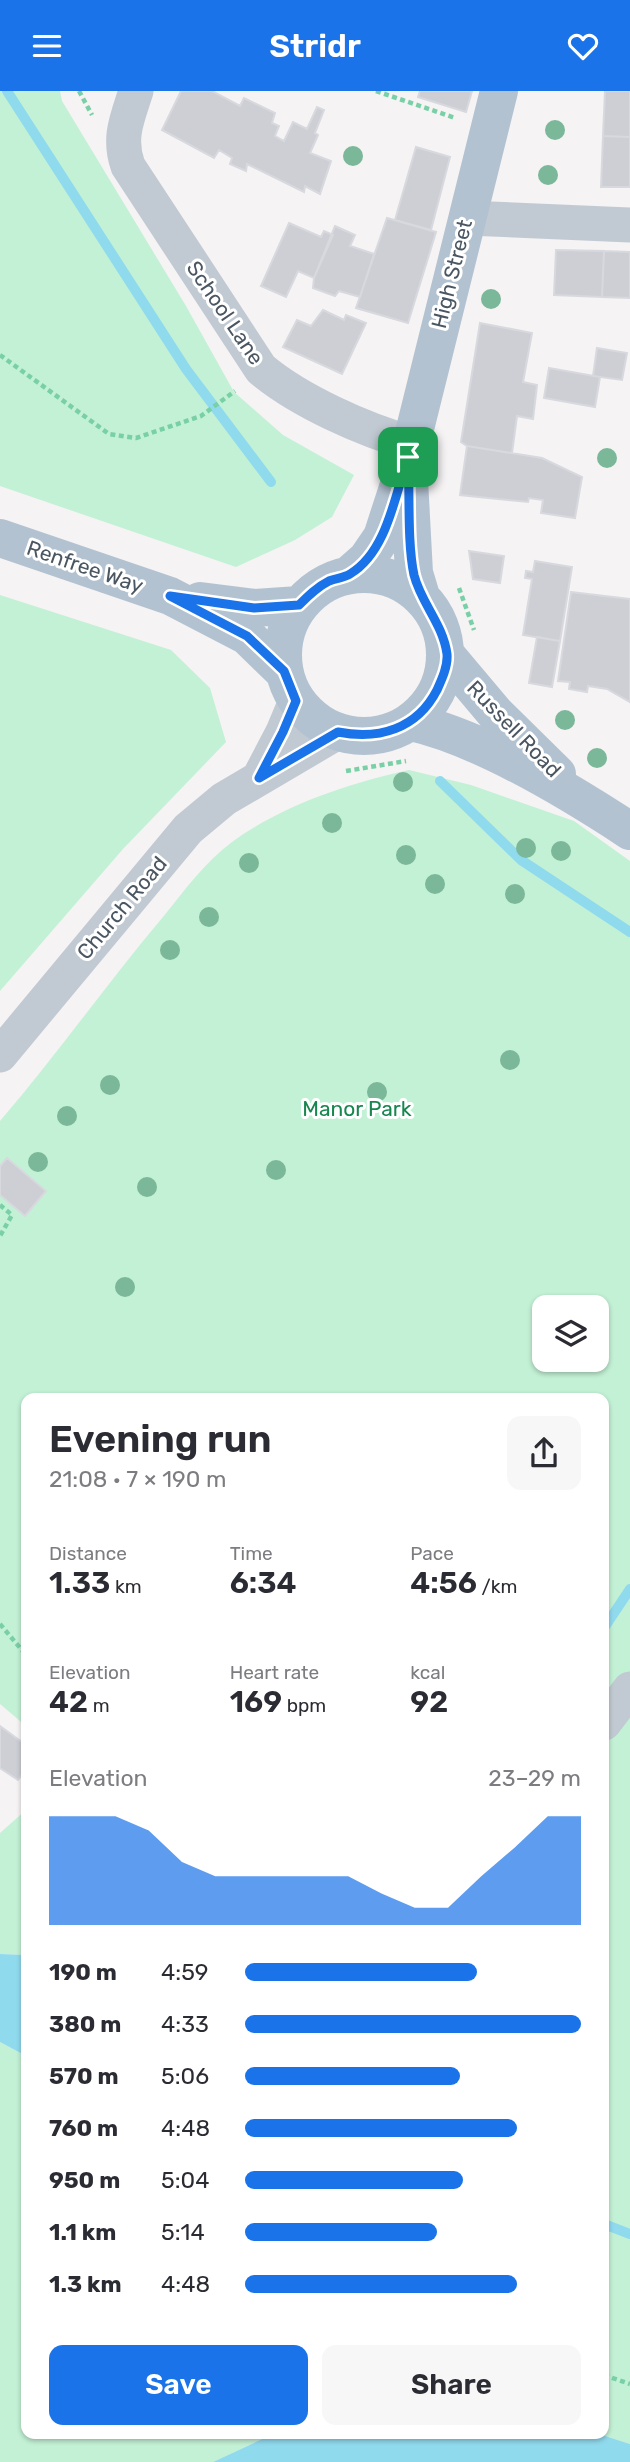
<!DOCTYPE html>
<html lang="en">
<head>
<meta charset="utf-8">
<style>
  :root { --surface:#fff; --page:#f7f7f7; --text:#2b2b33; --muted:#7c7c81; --accent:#1a73e8 }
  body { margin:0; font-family:Rubik,sans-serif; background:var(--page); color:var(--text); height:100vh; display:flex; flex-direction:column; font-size:26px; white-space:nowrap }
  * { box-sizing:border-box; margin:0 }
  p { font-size:23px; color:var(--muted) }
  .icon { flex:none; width:38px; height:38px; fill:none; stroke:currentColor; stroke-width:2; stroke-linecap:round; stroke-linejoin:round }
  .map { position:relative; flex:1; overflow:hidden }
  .side { position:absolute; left:21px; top:1302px; width:588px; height:1046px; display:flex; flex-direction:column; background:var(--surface); border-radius:14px; box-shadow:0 2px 5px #0004 }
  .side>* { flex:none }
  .buttons { position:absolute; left:532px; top:1204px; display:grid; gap:14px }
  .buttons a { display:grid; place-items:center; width:77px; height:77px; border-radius:14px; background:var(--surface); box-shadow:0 2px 5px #0004; font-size:35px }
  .pin { position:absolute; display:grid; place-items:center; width:60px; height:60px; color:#fff; margin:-30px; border-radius:14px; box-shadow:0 4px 10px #0006 }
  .round { display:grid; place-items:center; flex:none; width:74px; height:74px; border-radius:14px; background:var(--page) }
  .summary { display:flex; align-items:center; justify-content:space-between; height:119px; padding:0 28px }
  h1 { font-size:38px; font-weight:600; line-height:52px }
  .stats { display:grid; grid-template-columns:repeat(3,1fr); gap:10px; height:119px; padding:7px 28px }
  .stats div { display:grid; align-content:center }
  .stats b { font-size:30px; font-weight:600 }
  .stats small { font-size:19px; font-weight:400 }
  .stats p { font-size:19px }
  .chart { height:196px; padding:14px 28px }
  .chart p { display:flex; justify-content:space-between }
  .chart svg { width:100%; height:126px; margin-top:7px; fill:var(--accent); opacity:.7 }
  .cta { display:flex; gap:14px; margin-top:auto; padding:14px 28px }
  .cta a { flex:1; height:80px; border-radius:14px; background:var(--accent); color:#fff; font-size:28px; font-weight:600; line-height:80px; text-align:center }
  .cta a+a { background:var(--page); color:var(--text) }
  ul { padding:0 28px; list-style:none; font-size:23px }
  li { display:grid; grid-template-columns:112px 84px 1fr; align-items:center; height:52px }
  li i { height:18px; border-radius:9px; background:var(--accent) }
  header { display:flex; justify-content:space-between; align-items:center; height:91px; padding:0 28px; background:var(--accent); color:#fff; font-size:32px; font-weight:600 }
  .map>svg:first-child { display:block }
  .green { fill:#c3f1d5; fill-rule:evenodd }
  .water { fill:#90daee }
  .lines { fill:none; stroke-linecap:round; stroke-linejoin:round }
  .stream { stroke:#90daee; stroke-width:10 }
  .building { fill:#cdcfd5; stroke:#d7d9de; stroke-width:2 }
  .path { stroke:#7ad0a6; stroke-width:4.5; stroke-dasharray:5 3.5; stroke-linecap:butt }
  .minor { stroke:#c1cad2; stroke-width:35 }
  .major { stroke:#b3c2d1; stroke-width:38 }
  .tree { fill:#7bb799 }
  .route-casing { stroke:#fff; stroke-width:14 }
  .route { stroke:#1a73e8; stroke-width:9 }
  .labels { text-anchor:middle; stroke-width:6; stroke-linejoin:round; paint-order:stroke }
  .street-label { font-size:21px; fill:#4a5661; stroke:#fff }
  .park-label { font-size:21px; fill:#17864f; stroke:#fff }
</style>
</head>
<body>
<header><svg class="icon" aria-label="menu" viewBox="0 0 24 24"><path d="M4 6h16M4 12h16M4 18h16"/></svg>Stridr<svg class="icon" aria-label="heart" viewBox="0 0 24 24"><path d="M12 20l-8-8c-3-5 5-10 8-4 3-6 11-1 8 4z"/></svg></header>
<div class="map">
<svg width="630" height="2371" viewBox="0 0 630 2371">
  <rect width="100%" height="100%" fill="#f5f3f3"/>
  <path class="green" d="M0,0H60L62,10L186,215L234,301L283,344L354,384L332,426L295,449L236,476L0,395Z
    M0,504L171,559L210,597L226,651L123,758L0,900Z
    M409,679L471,694L574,730L630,770V2353L599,2343H604V1307H26V1635L0,1613V1030C57,964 107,892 163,826C184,800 205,771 232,751C283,714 347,693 409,679ZM544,1216H597V1269H544Z
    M26,1719V1864L0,1863V1742Z
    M0,1951L26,1965V2343H273L213,2371H0Z"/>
  <path class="water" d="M0,1863L26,1864V1965L0,1951Z
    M273,2343H599L630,2353V2371H213Z"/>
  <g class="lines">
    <path class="stream" d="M7,0L186,278L271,391
      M440,690L521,769L630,841
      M604,1537L630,1498
      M604,2133L630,2143"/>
  </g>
  <path class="building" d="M181,0H212L240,15L244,7L275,22L272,32L279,35L275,45L284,50L293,31L307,38L317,16L324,19L315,42L318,44L310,62L331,70L320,103L305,95L304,101L247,73L246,80L230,73L232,67L219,59L214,67L162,39Z
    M420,0H472L466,21L418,6Z
    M605,0H630V46L603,45Z
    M603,45L630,46V96H601Z
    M416,56L450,66L431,139L395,129Z
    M387,127L436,141L408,232L356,217Z
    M289,132L321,146L324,140L333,144L314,187L298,180L286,206L261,195Z
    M335,135L355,144L350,155L374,163L360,206L339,200L335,205L313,197L314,187Z
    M556,159L604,160L602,206L554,204Z
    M604,160L630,161V207L602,206Z
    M323,219L344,229L346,224L366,232L342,283L283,256L297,229L311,235Z
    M480,232L532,242L523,291L537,294L533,328L517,325L512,362L467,355L461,351Z
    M597,257L627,262L622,289L593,285Z
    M549,277L600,286L595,316L544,307Z
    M467,355L542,367L582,386L575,427L541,422L543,409L529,407L528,411L460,404Z
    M469,460L504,465L500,492L473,488Z
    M535,470L572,476L560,550L523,544L532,488L525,487L526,480L533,481Z
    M571,501L630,508V611L607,598L588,595L587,601L569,598L570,591L558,590Z
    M537,546L560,550L552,596L529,592Z
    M7,1067L46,1100L25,1125L0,1104V1075Z
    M0,1635L26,1654V1678L18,1689L0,1677Z"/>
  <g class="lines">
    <path class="path" d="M79,0L92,24
      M376,0L455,27
      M0,264L109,343L136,347L201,325L235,300
      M459,497L474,539
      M346,680L406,670
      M0,1114L12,1124L0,1145
      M0,1533L26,1564
      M604,2284L630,2293"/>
    <path class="minor" d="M136,0C127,28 118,47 128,75L261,278C299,310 364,339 411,352
      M467,127L630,134
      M259,687L283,641L296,610
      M0,964L188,738L224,708L338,641
      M604,1632L630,1598"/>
    <path class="major" d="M409,389L414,482L420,502
      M0,447L170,505L247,545L284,581
      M283 564a81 81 0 1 1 162 0a81 81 0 1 1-162 0Z
      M350,483L367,468L382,446L408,366L499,0
      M200,510L254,517L299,514
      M447,565L495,622L557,683
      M411,631C482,647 569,700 630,740"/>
  </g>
  <g class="tree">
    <circle cx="555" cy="39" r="10"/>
    <circle cx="353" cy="65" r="10"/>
    <circle cx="548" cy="84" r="10"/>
    <circle cx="491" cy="208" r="10"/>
    <circle cx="607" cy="367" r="10"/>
    <circle cx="565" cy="629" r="10"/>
    <circle cx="597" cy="667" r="10"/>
    <circle cx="403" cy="691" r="10"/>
    <circle cx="332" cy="732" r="10"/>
    <circle cx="526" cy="757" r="10"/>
    <circle cx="561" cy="760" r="10"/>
    <circle cx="406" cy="764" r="10"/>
    <circle cx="249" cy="772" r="10"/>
    <circle cx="435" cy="793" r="10"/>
    <circle cx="515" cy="803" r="10"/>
    <circle cx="209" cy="826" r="10"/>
    <circle cx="170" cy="859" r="10"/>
    <circle cx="510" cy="969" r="10"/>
    <circle cx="110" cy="994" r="10"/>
    <circle cx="377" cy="1001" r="10"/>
    <circle cx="67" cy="1025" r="10"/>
    <circle cx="38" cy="1071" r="10"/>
    <circle cx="276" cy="1079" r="10"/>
    <circle cx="147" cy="1096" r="10"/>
    <circle cx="125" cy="1196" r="10"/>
  </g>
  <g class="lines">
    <defs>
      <path id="route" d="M408,366C410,401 407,451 414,484C421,512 443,533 447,563C448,575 442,588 437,599C417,638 379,649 338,641L259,687L283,641L296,610L284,580L247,545L170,505L254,517L299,514C308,505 317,496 329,490C336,487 344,487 350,483C387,461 395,404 408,366Z"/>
    </defs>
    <use href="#route" class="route-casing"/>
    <use href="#route" class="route"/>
  </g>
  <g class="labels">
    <g class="street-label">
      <text transform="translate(452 183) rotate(-76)" y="7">High Street</text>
      <text transform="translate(225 222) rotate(56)" y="7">School Lane</text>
      <text transform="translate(85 476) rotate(19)" y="7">Renfree Way</text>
      <text transform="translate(514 638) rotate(46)" y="7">Russell Road</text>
      <text transform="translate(122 817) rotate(-50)" y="7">Church Road</text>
    </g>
    <g class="park-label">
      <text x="357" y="1025">Manor Park</text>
    </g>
  </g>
</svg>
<div class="buttons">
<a><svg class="icon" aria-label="layers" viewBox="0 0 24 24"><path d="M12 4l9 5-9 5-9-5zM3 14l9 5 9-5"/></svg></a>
</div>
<div class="pin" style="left:408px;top:366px;background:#1e9e55"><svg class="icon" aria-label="arrive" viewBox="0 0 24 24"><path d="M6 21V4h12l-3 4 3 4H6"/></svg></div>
<section class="side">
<div class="summary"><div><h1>Evening run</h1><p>21:08 · 7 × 190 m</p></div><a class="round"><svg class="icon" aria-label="share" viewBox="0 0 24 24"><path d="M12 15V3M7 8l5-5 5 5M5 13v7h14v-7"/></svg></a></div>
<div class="stats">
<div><p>Distance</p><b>1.33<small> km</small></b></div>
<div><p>Time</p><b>6:34</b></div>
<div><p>Pace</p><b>4:56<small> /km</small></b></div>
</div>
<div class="stats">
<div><p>Elevation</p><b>42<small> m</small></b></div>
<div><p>Heart rate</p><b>169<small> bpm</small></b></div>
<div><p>kcal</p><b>92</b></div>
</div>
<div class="chart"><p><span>Elevation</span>23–29 m</p>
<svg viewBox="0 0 160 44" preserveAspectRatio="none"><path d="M0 44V6L10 6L20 6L30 11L40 22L50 27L60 27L70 27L80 27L90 27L100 33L110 38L120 38L130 27L140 17L150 6L160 6V44z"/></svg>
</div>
<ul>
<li><b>190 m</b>4:59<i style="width:69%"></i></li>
<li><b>380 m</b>4:33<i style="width:100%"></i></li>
<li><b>570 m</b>5:06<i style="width:64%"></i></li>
<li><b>760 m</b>4:48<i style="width:81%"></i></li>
<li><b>950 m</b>5:04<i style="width:65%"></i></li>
<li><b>1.1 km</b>5:14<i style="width:57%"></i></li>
<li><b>1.3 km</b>4:48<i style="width:81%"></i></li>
</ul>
<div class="cta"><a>Save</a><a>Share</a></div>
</section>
</div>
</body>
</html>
